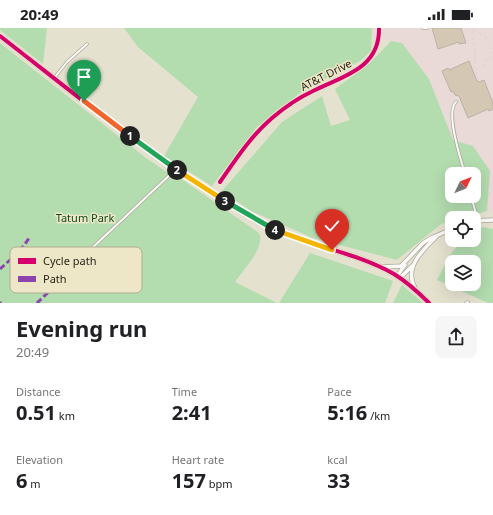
<!DOCTYPE html>
<html lang="en">
<head>
<meta charset="utf-8">
<style>
  :root { --surface:#fff; --page:#f6f6f6; --text:#202124; --muted:#757577 }
  body { margin:0; font-family:"Noto Sans",sans-serif; background:var(--page); color:var(--text); height:100vh; display:flex; flex-direction:column; font-size:15px; white-space:nowrap }
  * { box-sizing:border-box; margin:0 }
  p { font-size:13px; color:var(--muted) }
  .icon { flex:none; width:22px; height:22px; fill:none; stroke:currentColor; stroke-width:2; stroke-linecap:round; stroke-linejoin:round }
  .map { position:relative; height:275px; overflow:hidden }
  .details { display:flex; flex-direction:column; background:var(--surface); flex:1 }
  .details>* { flex:none }
  .needle { width:26px; rotate:47deg }
  .fabs { position:absolute; left:445px; top:139px; display:grid; gap:8px }
  .fabs a { display:grid; place-items:center; width:36px; height:36px; border-radius:8px; background:var(--surface); box-shadow:0 4px 16px #0002; font-size:20px }
  .pin { position:absolute; display:grid; place-items:center; width:34px; height:34px; color:#fff; margin:-41px -17px; border-radius:50% 50% 50% 0; rotate:-45deg; box-shadow:0 0 4px #0007 }
  .pin .icon { rotate:45deg }
  .km { position:absolute; width:20px; height:20px; margin:-10px; border-radius:50%; background:#222; color:#fff; font-size:11px; line-height:20px; text-align:center }
  .round { display:grid; place-items:center; flex:none; width:42px; height:42px; border-radius:8px; background:var(--page) }
  .head { display:flex; align-items:center; justify-content:space-between; height:68px; padding:0 16px }
  h1 { font-size:22px; font-weight:700; line-height:30px }
  .stats { display:grid; grid-template-columns:repeat(3,1fr); gap:6px; height:68px; padding:4px 16px }
  .stats div { display:grid; align-content:center }
  .stats b { font-size:20px; font-weight:700 }
  .stats small { font-size:11px; font-weight:400 }
  .stats p { font-size:11px }
  .status { display:flex; justify-content:space-between; align-items:center; height:28px; padding:0 20px; background:var(--surface); direction:ltr }
  .status svg { height:11px; fill:currentColor }
  .map>svg:first-child { display:block }
  .commercial { fill:#e9dad8 }
  .green { fill:#b3dcaf; fill-rule:evenodd }
  .building { fill:#d4c7b4; stroke:#b9b3a6 }
  .lines { fill:none; stroke-linecap:round; stroke-linejoin:round }
  .lane-casing { stroke:#adaa9c; stroke-width:3.5 }
  .street-casing { stroke:#adaa9c; stroke-width:5 }
  .secondary-casing { stroke:#adaa9c; stroke-width:6 }
  .path { stroke:#d7d5d0; stroke-width:1; stroke-dasharray:3 3; stroke-linecap:butt }
  .lane { stroke:#fbfaf8; stroke-width:2 }
  .street { stroke:#fbfaf8; stroke-width:3.5 }
  .secondary { stroke:#fbfaf8; stroke-width:5 }
  .quiet { stroke:#8e44ad; stroke-width:3; stroke-dasharray:6 3; stroke-linecap:butt }
  .cycleway-casing { stroke:#ede7c7; stroke-width:6 }
  .cycleway { stroke:#d6006c; stroke-width:4 }
  .split-1-casing { stroke:#fff; stroke-width:8 }
  .split-2-casing { stroke:#fff; stroke-width:8 }
  .split-3-casing { stroke:#fff; stroke-width:8 }
  .split-4-casing { stroke:#fff; stroke-width:8 }
  .split-5-casing { stroke:#fff; stroke-width:8 }
  .split-1 { stroke:#f0652b; stroke-width:5 }
  .split-2 { stroke:#22a559; stroke-width:5 }
  .split-3 { stroke:#f5b400; stroke-width:5 }
  .split-4 { stroke:#22a559; stroke-width:5 }
  .split-5 { stroke:#f5b400; stroke-width:5 }
  .labels { text-anchor:middle; stroke-width:3; stroke-linejoin:round; paint-order:stroke }
  .street-label { font-size:11px; fill:#282519; stroke:#ede7c7 }
  .park-label { font-size:11px; fill:#10491e; stroke:#ede7c7 }
  .key { fill:#ede7c7; stroke:#b2ad93; stroke-width:1 }
  .key-label { font-size:11px; fill:#282519 }
</style>
</head>
<body>
<div class="status"><b>20:49</b><svg viewBox="0 0 49 12"><path d="M0 12V9h3v3zM5 12V6h3v6zM10 12V3h3v9zM15 12V0h3v12zM26 1h20v11H26zM47 4h2v5h-2z"/></svg></div>
<div class="map">
<svg width="493" height="275" viewBox="0 0 493 275">
  <rect width="100%" height="100%" fill="#e5e1cf"/>
  <path class="commercial" d="M372,0H493V185L487,183L489,143L473,118L453,112L402,15L372,10Z"/>
  <path class="green" d="M0,0H47L43,36L0,2Z
    M124,0H372L371,23L360,33L305,61L257,99L212,158L164,128L198,69L138,19Z
    M391,13L402,15L429,51L453,112L473,118L490,143L487,183L463,190H452V193L441,196L397,232L313,210L251,183L222,163L282,94L322,68L331,98L350,92L335,61L369,36ZM452,146H474V168H452Z
    M0,15L146,130L177,151L180,150L259,205C266,219 243,242 235,254L277,275H0Z
    M482,199L493,201V275H488L437,252C446,236 453,212 474,212V206ZM452,234H474V256H452Z
    M310,225L393,253L385,275H279Z
    M402,257L423,275H393Z"/>
  <path class="building" d="M432,0H461L466,15L459,16V14L438,21Z
    M469,33L477,53L479,54L484,52L493,75V81L489,83L488,81L468,90L459,68L455,67L453,63L451,64L442,43L448,40L449,42Z"/>
  <g class="lines">
    <defs>
      <path id="lane" d="M423,0H427
        M55,49L67,34L87,16
        M456,74C445,84 461,132 465,146
        M471,168L478,193
        M60,253L76,244L91,221L175,142
        M466,275L468,274"/>
      <path id="street" d="M220,154C236,131 251,108 272,90C285,79 298,70 313,63C342,48 380,41 379,0
        M474,193L493,192
        M383,239L401,238L423,215L431,210L452,201
        M397,248L405,237
        M400,250L412,238
        M415,260C403,239 424,221 437,208"/>
      <path id="secondary" d="M0,8C84,73 167,143 261,195C303,218 352,222 394,246C407,254 418,264 429,275"/>
    </defs>
    <use href="#lane" class="lane-casing"/>
    <use href="#street" class="street-casing"/>
    <use href="#secondary" class="secondary-casing"/>
    <path class="path" d="M483,39L487,30H493
      M476,51L479,48C471,39 476,33 475,23C474,13 470,11 473,1L486,10L493,25"/>
    <use href="#lane" class="lane"/>
    <use href="#street" class="street"/>
    <use href="#secondary" class="secondary"/>
    <path class="quiet" d="M0,241L19,224L30,209
      M0,274L1,275
      M37,275L60,253"/>
    <defs>
      <path id="cycleway" d="M0,8C84,73 167,143 261,195C303,218 352,222 394,246C407,254 418,264 429,275
        M220,154C236,131 251,108 272,90C285,79 298,70 313,63C342,48 380,41 379,0"/>
    </defs>
    <use href="#cycleway" class="cycleway-casing"/>
    <use href="#cycleway" class="cycleway"/>
  </g>
  <g class="lines">
    <defs>
      <path id="split-1" d="M84,73L130,108"/>
      <path id="split-2" d="M130,108L177,142"/>
      <path id="split-3" d="M177,142L225,173"/>
      <path id="split-4" d="M225,173L275,202"/>
      <path id="split-5" d="M275,202L332,222"/>
    </defs>
    <use href="#split-1" class="split-1-casing"/>
    <use href="#split-2" class="split-2-casing"/>
    <use href="#split-3" class="split-3-casing"/>
    <use href="#split-4" class="split-4-casing"/>
    <use href="#split-5" class="split-5-casing"/>
    <use href="#split-1" class="split-1"/>
    <use href="#split-2" class="split-2"/>
    <use href="#split-3" class="split-3"/>
    <use href="#split-4" class="split-4"/>
    <use href="#split-5" class="split-5"/>
  </g>
  <g class="labels">
    <g class="street-label">
      <text transform="translate(326 47) rotate(-27)" y="4">AT&amp;T Drive</text>
    </g>
    <g class="park-label">
      <text x="85" y="194">Tatum Park</text>
    </g>
  </g>
  <rect x="10" y="219" width="132" height="46" rx="6" class="key"/>
  <rect x="18" y="230" width="18" height="6" fill="#d6006c"/>
  <rect x="18" y="248" width="18" height="6" fill="#8e44ad"/>
  <g class="key-label">
    <text x="43" y="237">Cycle path</text>
    <text x="43" y="255">Path</text>
  </g>
</svg>
<div class="fabs">
<a><svg class="needle" viewBox="-14 -14 28 28"><path d="M0-13l5 13h-10z" fill="#e53935"/><path d="M0 13l5-13h-10z" fill="#757577"/></svg></a>
<a><svg class="icon" aria-label="locate" viewBox="0 0 24 24"><circle cx="12" cy="12" r="6"/><path d="M12 2v4M12 18v4M2 12h4M18 12h4"/></svg></a>
<a><svg class="icon" aria-label="layers" viewBox="0 0 24 24"><path d="M12 4l9 5-9 5-9-5zM3 14l9 5 9-5"/></svg></a>
</div>
<div class="pin" style="left:84px;top:73px;background:#1e9e55"><svg class="icon" aria-label="arrive" viewBox="0 0 24 24"><path d="M6 21V4h12l-3 4 3 4H6"/></svg></div>
<div class="pin" style="left:332px;top:222px;background:#d93025"><svg class="icon" aria-label="check" viewBox="0 0 24 24"><path d="M5 12l5 5 9-10"/></svg></div>
<b class="km" style="left:130px;top:108px">1</b>
<b class="km" style="left:177px;top:142px">2</b>
<b class="km" style="left:225px;top:173px">3</b>
<b class="km" style="left:275px;top:202px">4</b>
</div>
<section class="details">
<div class="head"><div><h1>Evening run</h1><p>20:49</p></div><a class="round"><svg class="icon" aria-label="share" viewBox="0 0 24 24"><path d="M12 15V3M7 8l5-5 5 5M5 13v7h14v-7"/></svg></a></div>
<div class="stats">
<div><p>Distance</p><b>0.51<small> km</small></b></div>
<div><p>Time</p><b>2:41</b></div>
<div><p>Pace</p><b>5:16<small> /km</small></b></div>
</div>
<div class="stats">
<div><p>Elevation</p><b>6<small> m</small></b></div>
<div><p>Heart rate</p><b>157<small> bpm</small></b></div>
<div><p>kcal</p><b>33</b></div>
</div>
</section>
</body>
</html>
